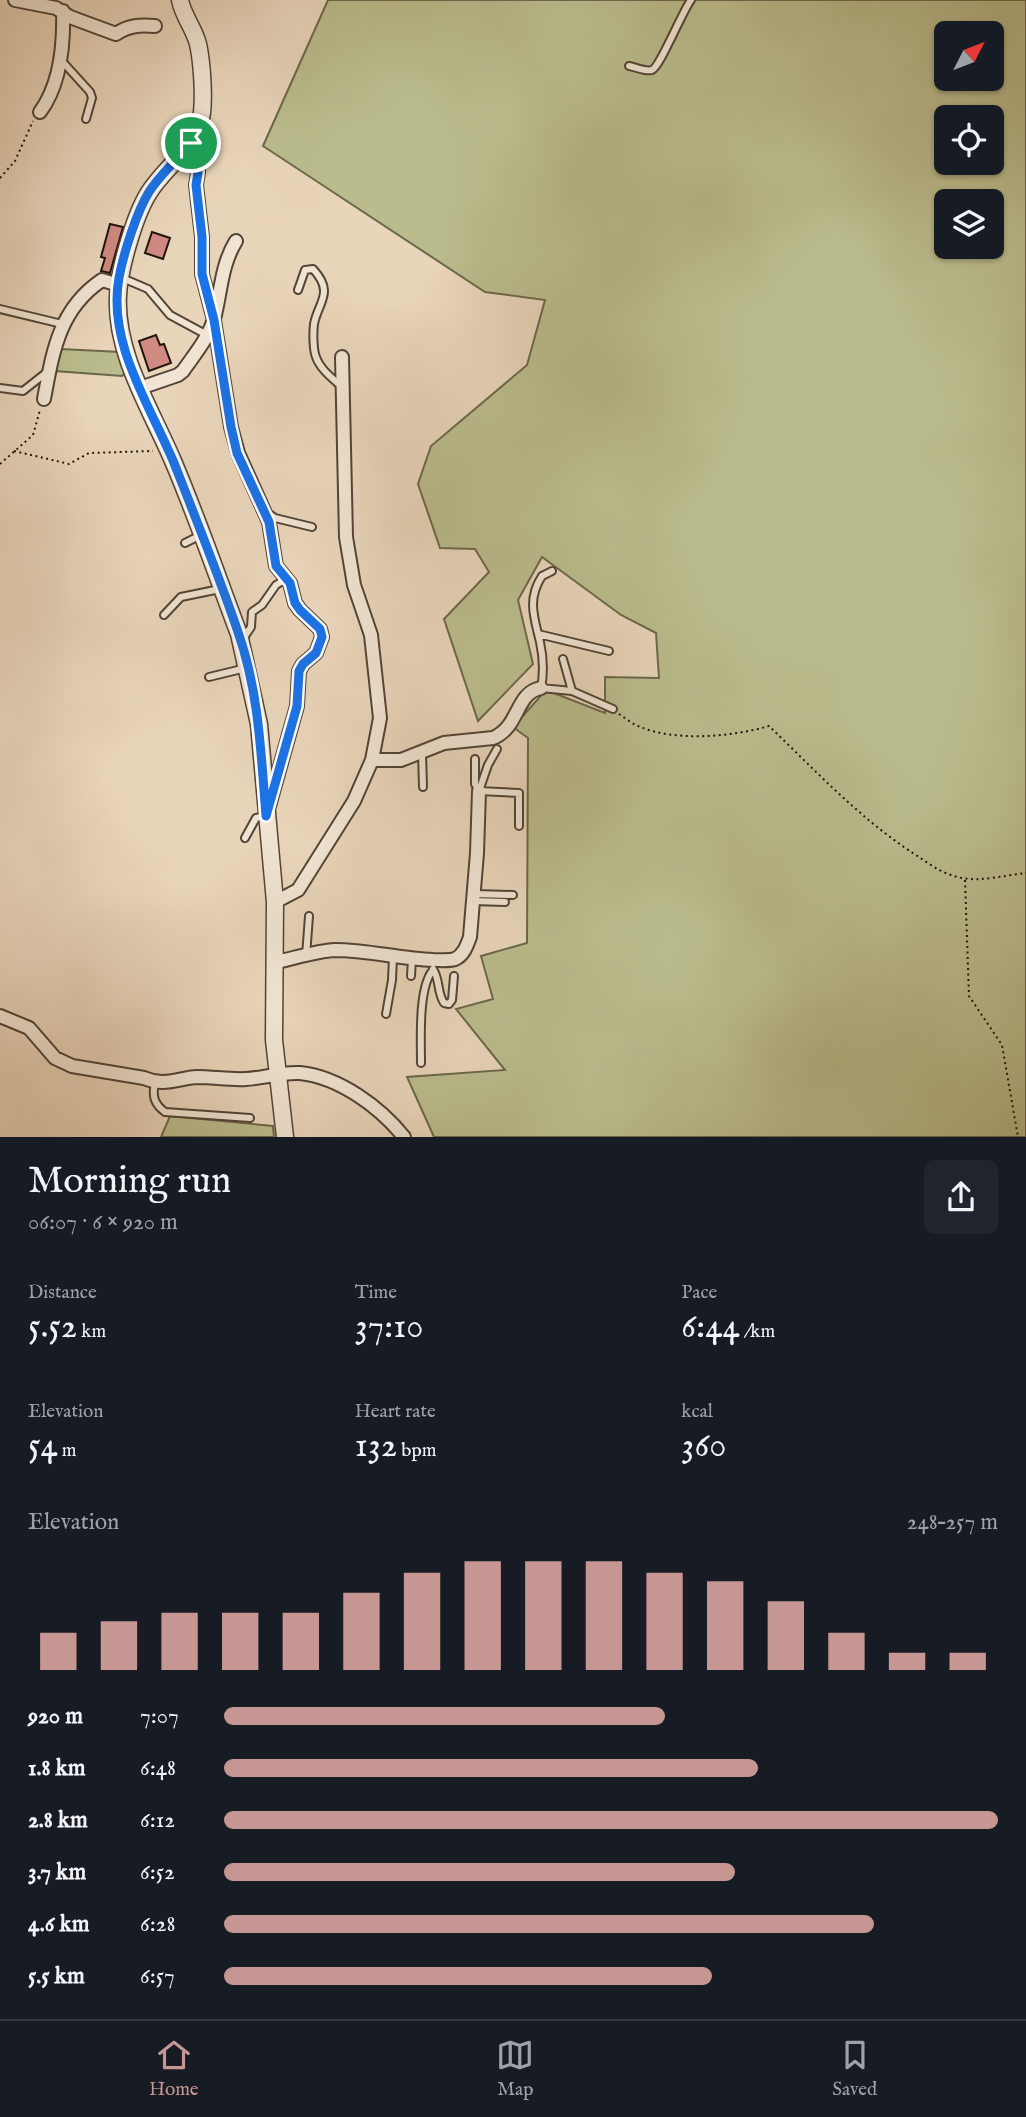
<!DOCTYPE html>
<html lang="en">
<head>
<meta charset="utf-8">
<style>
  :root { --surface:#171b24; --page:#20242c; --text:#f1f3f6; --muted:#9ea1a6; --line:#363941; --accent:#c59692 }
  body { margin:0; font-family:"IM FELL English",serif; background:var(--page); color:var(--text); height:100vh; display:flex; flex-direction:column; font-size:26px; white-space:nowrap }
  * { box-sizing:border-box; margin:0 }
  p { font-size:23px; color:var(--muted) }
  .icon { flex:none; width:38px; height:38px; fill:none; stroke:currentColor; stroke-width:2; stroke-linecap:round; stroke-linejoin:round }
  .map { position:relative; height:1137px; overflow:hidden }
  .side { display:flex; flex-direction:column; background:var(--surface); flex:1 }
  .side>* { flex:none }
  .needle { width:46px; rotate:48deg }
  .fabs { position:absolute; left:934px; top:21px; display:grid; gap:14px }
  .fabs a { display:grid; place-items:center; width:70px; height:70px; border-radius:10px; background:var(--surface); box-shadow:0 2px 5px #0004; font-size:35px }
  .pin { position:absolute; display:grid; place-items:center; width:60px; height:60px; color:#fff; margin:-30px; border:4px solid #fff; border-radius:50%; box-shadow:0 2px 7px #0007 }
  .round { display:grid; place-items:center; flex:none; width:74px; height:74px; border-radius:10px; background:var(--page) }
  .summary { display:flex; align-items:center; justify-content:space-between; height:119px; padding:0 28px }
  h1 { font-size:38px; font-weight:600; line-height:52px }
  .figures { display:grid; grid-template-columns:repeat(3,1fr); gap:10px; height:119px; padding:7px 28px }
  .figures div { display:grid; align-content:center }
  .figures b { font-size:35px; font-weight:600 }
  .figures small { font-size:19px; font-weight:400 }
  .figures p { font-size:19px }
  .chart { height:196px; padding:14px 28px }
  .chart p { display:flex; justify-content:space-between }
  .chart svg { width:100%; height:126px; margin-top:7px; stroke:var(--accent); stroke-width:6 }
  ul { padding:0 28px; list-style:none; font-size:23px }
  li { display:grid; grid-template-columns:112px 84px 1fr; align-items:center; height:52px }
  li i { height:18px; border-radius:9px; background:var(--accent) }
  .menu { display:flex; justify-content:space-around; align-items:center; height:98px; border-top:2px solid var(--line); background:var(--surface); font-size:19px; color:var(--muted) }
  .menu a { display:grid; justify-items:center; gap:4px }
  .menu .on { color:var(--accent) }
  .map>svg:first-child { display:block }
  .green { fill:#babc8d; stroke:#6c684c; stroke-width:2; fill-rule:evenodd }
  .building { fill:#d08a82; stroke:#1f140b; stroke-width:2 }
  .lines { fill:none; stroke-linecap:round; stroke-linejoin:round }
  .service-casing { stroke:#524437; stroke-width:10 }
  .minor-casing { stroke:#524437; stroke-width:16 }
  .tertiary-casing { stroke:#524437; stroke-width:19 }
  .path { stroke:#1f140b; stroke-width:2; stroke-dasharray:2 3.5; stroke-linecap:butt }
  .service { stroke:#f1e4d2; stroke-width:6 }
  .minor { stroke:#f1e4d2; stroke-width:12 }
  .tertiary { stroke:#f1e4d2; stroke-width:16 }
  .route-casing { stroke:#fff; stroke-width:14 }
  .route { stroke:#1a73e8; stroke-width:9 }
</style>
</head>
<body>
<div class="map">
<svg width="1026" height="1137" viewBox="0 0 1026 1137">
  <rect width="100%" height="100%" fill="#e9d5ba"/>
  <filter id="stains"><feTurbulence type="fractalNoise" baseFrequency=".00286" numOctaves="4"/><feColorMatrix values="0 0 0 0 .2 0 0 0 0 .09 0 0 0 0 .02 0 0 0 .5 -.17"/></filter>
  <radialGradient id="worn" r=".72"><stop offset=".6" stop-color="#630" stop-opacity="0"/><stop offset="1" stop-color="#630" stop-opacity=".3"/></radialGradient>
  <path class="green" d="M328,0H1026V1137H434L407,1077L505,1070L456,1009L493,999L481,956L527,943L528,738L513,727L546,690L605,713V677L659,678L656,633L621,615L542,557L518,600L533,664L478,721L444,619L489,572L475,549L440,548L418,484L431,446L527,365L545,300L485,292L263,146ZM947,33H992V79H947ZM947,117H992V163H947ZM947,201H992V247H947Z
    M61,349L120,352L125,373L122,376L55,371Z
    M170,1116L273,1126L274,1137H161Z"/>
  <path class="building" d="M110,224L123,227L110,273L101,271L105,258L101,257Z
    M152,232L170,238L163,259L145,253Z
    M156,335L160,345L164,344L171,363L149,371L139,341Z"/>
  <g class="lines">
    <defs>
      <path id="service" d="M61,60L90,92L92,98L86,119
        M629,66C636,67 645,72 652,70C660,67 682,12 691,0
        M120,277L148,289L170,315L207,335
        M298,290L305,270L313,269C335,293 318,302 314,324C313,332 313,350 316,357C320,369 332,378 341,386
        M0,309L62,324
        M0,388L23,391L47,372
        M269,514L275,518L312,527
        M185,543L201,535
        M552,571L542,576C527,599 534,617 540,642C543,656 544,673 541,688L572,691L613,709
        M164,615L181,597L220,589
        M538,634L609,651
        M243,639L251,627L252,612L262,605L276,585L286,579
        M563,659L572,691
        M209,677L246,668
        M422,753L423,787
        M475,759V784L479,791
        M479,791L519,793V826
        M479,791L488,765L497,749
        M245,838L256,818L266,816
        M474,894L513,895
        M473,901L505,902
        M306,956L309,916
        M433,969C440,979 437,993 444,1003L449,1004L452,1000L454,976
        M411,976L412,959
        M386,1014L392,980L393,957
        M421,1063C421,1040 418,987 433,970
        M155,1083C152,1096 154,1104 165,1112L250,1118"/>
      <path id="minor" d="M15,0L56,8L70,17L116,34C129,25 140,25 155,26
        M40,112C60,85 64,44 63,11
        M197,130L198,173L196,185L202,237V274L214,320L231,427L238,453L269,522L276,566L290,583L295,603L300,610L320,629L322,637L316,653L303,664L299,671L297,706L269,806
        M140,388L178,375L183,371C194,355 208,339 214,319C221,293 221,265 236,241
        M44,399C53,351 59,309 102,280L119,285
        M372,760H401L444,743L493,738C520,727 515,693 541,688
        M275,902L298,890L354,801L372,760L380,718L371,635L354,585L346,537L342,357
        M276,962C295,958 316,951 335,950C368,950 400,959 433,960C440,960 448,961 455,959C464,955 467,945 470,937L477,853L479,791
        M0,1016L29,1028L55,1058L72,1066L144,1078C164,1087 178,1078 197,1077C213,1077 230,1080 246,1079C264,1078 281,1072 300,1073C339,1077 380,1107 404,1137"/>
      <path id="tertiary" d="M180,0C183,16 194,28 198,44C202,62 204,94 202,113C198,146 167,165 150,191C135,213 119,270 118,296C115,354 151,409 173,461C197,517 217,576 239,634L259,724L275,902L274,1040L285,1137"/>
    </defs>
    <use href="#service" class="service-casing"/>
    <use href="#minor" class="minor-casing"/>
    <use href="#tertiary" class="tertiary-casing"/>
    <path class="path" d="M0,178L15,161L33,121
      M14,451L69,464L89,453L153,451
      M0,464L33,435L40,410
      M619,714C625,718 631,723 638,726C674,742 731,737 769,726C817,772 862,821 919,857C932,866 945,875 962,878C981,882 1006,875 1026,873
      M965,880L969,996L1002,1045L1018,1137"/>
    <use href="#service" class="service"/>
    <use href="#minor" class="minor"/>
    <use href="#tertiary" class="tertiary"/>
  </g>
  <g class="lines">
    <defs>
      <path id="route" d="M197,130L198,173L196,185L202,237V274L214,320L231,427L237,453L269,522L276,566L290,583L295,603L300,610L320,629L322,637L316,653L303,664L299,671L297,706L266,816C261,754 259,692 238,632C219,576 196,519 174,463C150,405 107,343 119,278C123,255 137,211 149,192C163,170 186,154 197,130Z"/>
    </defs>
    <use href="#route" class="route-casing"/>
    <use href="#route" class="route"/>
  </g>
  <rect width="100%" height="100%" filter="url(#stains)"/>
  <rect width="100%" height="100%" fill="url(#worn)"/>
</svg>
<div class="fabs">
<a><svg class="needle" viewBox="-14 -14 28 28"><path d="M0-13l5 13h-10z" fill="#e53935"/><path d="M0 13l5-13h-10z" fill="#9ea1a6"/></svg></a>
<a><svg class="icon" aria-label="locate" viewBox="0 0 24 24"><circle cx="12" cy="12" r="6"/><path d="M12 2v4M12 18v4M2 12h4M18 12h4"/></svg></a>
<a><svg class="icon" aria-label="layers" viewBox="0 0 24 24"><path d="M12 4l9 5-9 5-9-5zM3 14l9 5 9-5"/></svg></a>
</div>
<div class="pin" style="left:191px;top:143px;background:#1e9e55"><svg class="icon" aria-label="arrive" viewBox="0 0 24 24"><path d="M6 21V4h12l-3 4 3 4H6"/></svg></div>
</div>
<section class="side">
<div class="summary"><div><h1>Morning run</h1><p>06:07 · 6 × 920 m</p></div><a class="round"><svg class="icon" aria-label="share" viewBox="0 0 24 24"><path d="M12 15V3M7 8l5-5 5 5M5 13v7h14v-7"/></svg></a></div>
<div class="figures">
<div><p>Distance</p><b>5.52<small> km</small></b></div>
<div><p>Time</p><b>37:10</b></div>
<div><p>Pace</p><b>6:44<small> /km</small></b></div>
</div>
<div class="figures">
<div><p>Elevation</p><b>54<small> m</small></b></div>
<div><p>Heart rate</p><b>132<small> bpm</small></b></div>
<div><p>kcal</p><b>360</b></div>
</div>
<div class="chart"><p><span>Elevation</span>248–257 m</p>
<svg viewBox="0 0 160 44" preserveAspectRatio="none"><path d="M5 44V31M15 44V27M25 44V24M35 44V24M45 44V24M55 44V17M65 44V10M75 44V6M85 44V6M95 44V6M105 44V10M115 44V13M125 44V20M135 44V31M145 44V38M155 44V38"/></svg>
</div>
<ul>
<li><b>920 m</b>7:07<i style="width:57%"></i></li>
<li><b>1.8 km</b>6:48<i style="width:69%"></i></li>
<li><b>2.8 km</b>6:12<i style="width:100%"></i></li>
<li><b>3.7 km</b>6:52<i style="width:66%"></i></li>
<li><b>4.6 km</b>6:28<i style="width:84%"></i></li>
<li><b>5.5 km</b>6:57<i style="width:63%"></i></li>
</ul>
</section>
<nav class="menu">
<a class="on"><svg class="icon" aria-label="home" viewBox="0 0 24 24"><path d="M3 11l9-7 9 7M6 9v11h12V9"/></svg>Home</a>
<a><svg class="icon" aria-label="map" viewBox="0 0 24 24"><path d="M3 6l6-2 6 2 6-2v14l-6 2-6-2-6 2zM9 4v14M15 6v14"/></svg>Map</a>
<a><svg class="icon" aria-label="saved" viewBox="0 0 24 24"><path d="M7 4h10v16l-5-4-5 4z"/></svg>Saved</a>
</nav>
</body>
</html>
